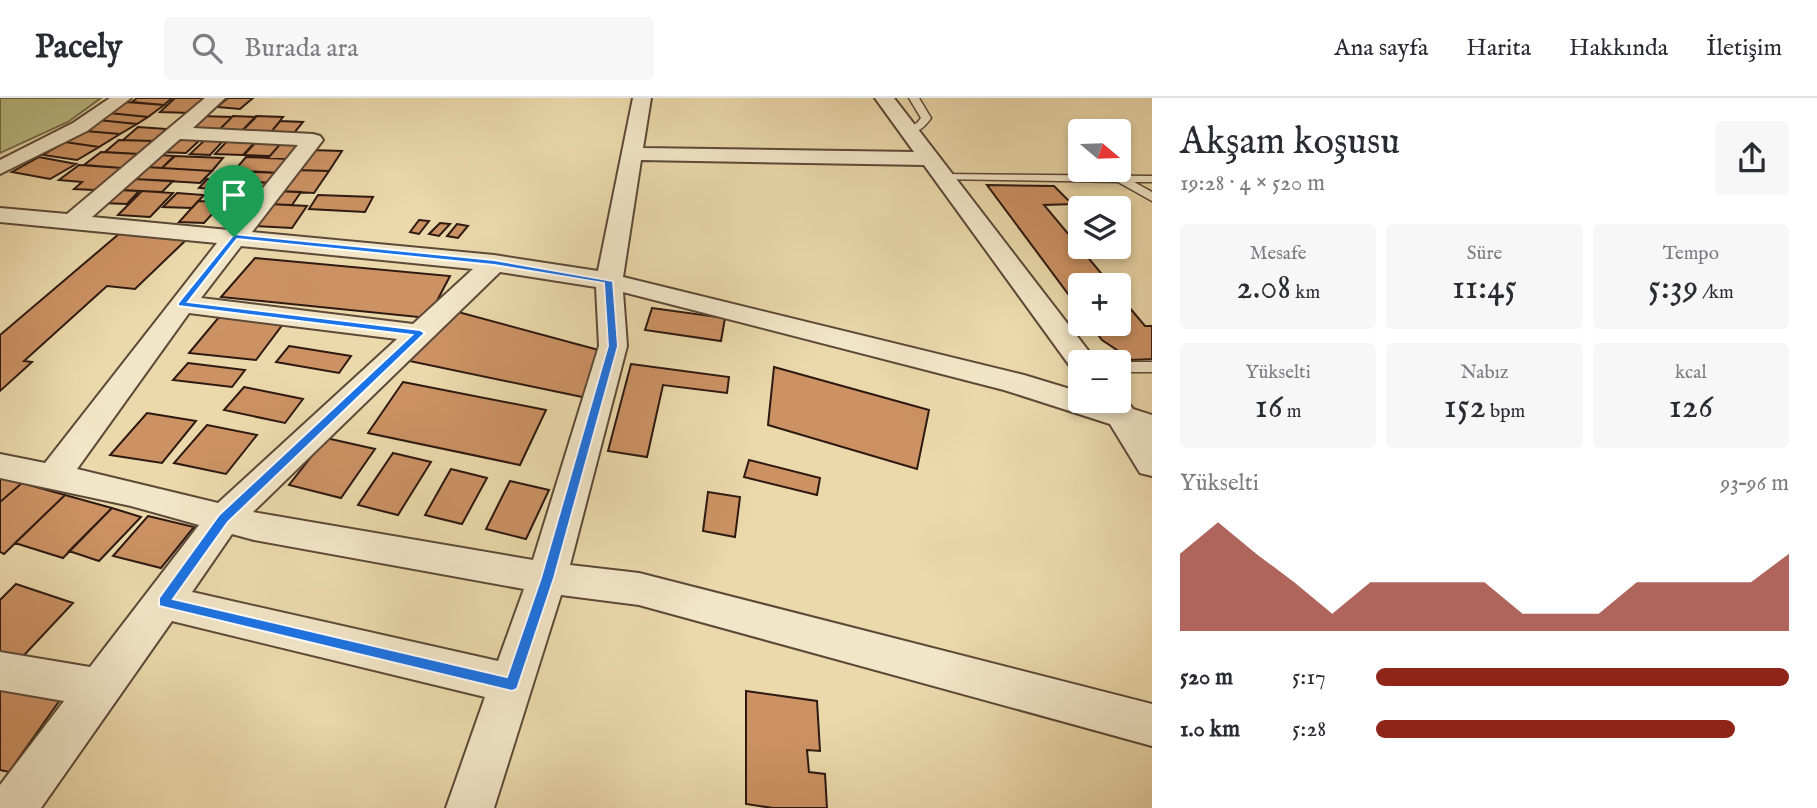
<!DOCTYPE html>
<html lang="tr">
<head>
<meta charset="utf-8">
<style>
  :root { --surface:#fff; --page:#f7f7f7; --text:#2b2b33; --muted:#7c7c81; --line:#e1e1e2; --accent:#8f2418 }
  body { margin:0; font-family:"IM FELL English",serif; background:var(--page); color:var(--text); height:100vh; display:flex; flex-direction:column; font-size:26px; white-space:nowrap }
  * { box-sizing:border-box; margin:0 }
  p { font-size:23px; color:var(--muted) }
  .icon { flex:none; width:38px; height:38px; fill:none; stroke:currentColor; stroke-width:2; stroke-linecap:round; stroke-linejoin:round }
  .map { position:relative; flex:1; overflow:hidden }
  .drawer { display:flex; flex-direction:column; background:var(--surface); width:665px }
  .drawer>* { flex:none }
  .needle { width:46px; rotate:109deg }
  .tools { position:absolute; left:1068px; top:21px; display:grid; gap:14px }
  .tools a { display:grid; place-items:center; width:63px; height:63px; border-radius:7px; background:var(--surface); box-shadow:0 4px 10px #0003; font-size:35px }
  .pin { position:absolute; display:grid; place-items:center; width:60px; height:60px; color:#fff; margin:-72px -30px; border-radius:50% 50% 50% 0; rotate:-45deg; box-shadow:0 0 7px #0007 }
  .pin .icon { rotate:45deg }
  .round { display:grid; place-items:center; flex:none; width:74px; height:74px; border-radius:7px; background:var(--page) }
  .headline { display:flex; align-items:center; justify-content:space-between; height:119px; padding:0 28px }
  h1 { font-size:38px; font-weight:600; line-height:52px }
  .metrics { display:grid; grid-template-columns:repeat(3,1fr); gap:10px; height:119px; padding:7px 28px }
  .metrics div { display:grid; align-content:center; border-radius:7px; background:var(--page); text-align:center }
  .metrics b { font-size:35px; font-weight:600 }
  .metrics small { font-size:19px; font-weight:400 }
  .metrics p { font-size:19px }
  .chart { height:196px; padding:14px 28px }
  .chart p { display:flex; justify-content:space-between }
  .chart svg { width:100%; height:126px; margin-top:7px; fill:var(--accent); opacity:.7 }
  ul { padding:0 28px; list-style:none; font-size:23px }
  li { display:grid; grid-template-columns:112px 84px 1fr; align-items:center; height:52px }
  li i { height:18px; border-radius:9px; background:var(--accent) }
  header { display:flex; align-items:center; gap:42px; box-sizing:border-box; height:98px; padding:0 35px; background:var(--surface); border-bottom:2px solid var(--line) }
  header strong { font-size:33px }
  nav { display:flex; gap:38px; margin-inline-start:auto; font-size:24px }
  .search { width:490px; height:63px; background:var(--page); display:flex; align-items:center; gap:18px; box-sizing:border-box; padding:0 24px; border-radius:7px; color:var(--muted); font-size:26px }
  main { display:flex; flex:1; min-height:0 }
  .map>svg:first-child { display:block }
  .green { fill:#bcbe85; stroke:#746c4b; stroke-width:2 }
  .building { fill:#cc9264; stroke:#2d1911; stroke-width:2 }
  .lines { fill:none; stroke-linecap:round; stroke-linejoin:round }
  .lane-casing { stroke:#5c4938; stroke-width:3 }
  .street-casing { stroke:#5c4938; stroke-width:4 }
  .lane { fill:#f2e6c8; fill-rule:evenodd }
  .street { fill:#f2e6c8; fill-rule:evenodd }
  .route { fill:#1a73e8; stroke:#fff; stroke-width:2; fill-rule:evenodd }
</style>
</head>
<body>
<header>
<strong>Pacely</strong>
<div class="search"><svg class="icon" aria-label="search" viewBox="0 0 24 24"><circle cx="10" cy="10" r="6"/><path d="M15 15l6 6"/></svg>Burada ara</div>
<nav><a>Ana sayfa</a><a>Harita</a><a>Hakkında</a><a>İletişim</a></nav>
</header>
<main>
<div class="map">
<svg width="1152" height="710" viewBox="0 0 1152 710">
  <rect width="100%" height="100%" fill="#ebd9ab"/>
  <filter id="stains"><feTurbulence type="fractalNoise" baseFrequency=".00286" numOctaves="4"/><feColorMatrix values="0 0 0 0 .2 0 0 0 0 .09 0 0 0 0 .02 0 0 0 .5 -.17"/></filter>
  <radialGradient id="worn" r=".72"><stop offset=".6" stop-color="#630" stop-opacity="0"/><stop offset="1" stop-color="#630" stop-opacity=".3"/></radialGradient>
  <path class="green" d="M0,0H101L68,24L0,55Z"/>
  <path class="building" d="M137,0H172L164,7L132,4Z
    M175,0H206L191,15L160,14Z
    M228,0H253L240,11L217,9Z
    M126,4L164,7L148,19L109,15Z
    M109,15L148,19L137,26L98,22Z
    M200,18L232,19L215,36L186,31Z
    M233,18L256,19L238,37L215,36Z
    M256,18L283,19L267,39L238,37Z
    M98,22L137,26L120,36L85,33Z
    M280,23L303,24L290,40L267,39Z
    M138,29L167,31L153,43L123,42Z
    M85,33L120,36L99,49L65,44Z
    M175,38L202,40L186,55L158,54Z
    M207,40L225,41L210,57L190,56Z
    M230,40L258,41L243,57L215,56Z
    M119,42L153,43L139,56L105,54Z
    M257,43L282,44L270,58L244,57Z
    M65,44L99,49L77,62L43,57Z
    M282,44L304,45L290,61L268,60Z
    M310,52L342,53L329,73L295,72Z
    M101,54L139,56L122,70L84,67Z
    M159,57L175,58L162,70L146,69Z
    M174,58L223,60L212,73L162,70Z
    M39,59L76,66L50,81L12,74Z
    M246,59L290,61L279,75L234,73Z
    M79,67L122,70L95,92L74,91L82,84L59,82Z
    M146,69L212,73L200,85L133,81Z
    M295,72L329,73L314,95L279,93Z
    M243,73L279,75L271,85L235,83Z
    M133,81L173,83L162,94L121,92Z
    M207,81L271,85L261,97L228,96L232,92L199,90Z
    M987,87L1054,88L1072,106L1044,107L1111,187H1080V212Z
    M116,92L139,93L127,106L103,105Z
    M142,93L173,95L150,119L118,117Z
    M279,93L301,94L292,107L269,106Z
    M177,95L204,97L192,110L163,109Z
    M318,97L373,99L365,114L309,111Z
    M198,103L223,104L204,125L179,124Z
    M269,106L307,108L292,130L253,128Z
    M419,122L429,123L419,136L410,134Z
    M440,125L450,126L439,138L429,136Z
    M457,126L468,128L458,140L447,138Z
    M120,135L186,142L135,191L107,188L24,263L32,264L0,293V237Z
    M255,160L450,178L428,220L221,199Z
    M1118,196L1145,228H1152V261L1132,262L1102,242L1090,226H1118Z
    M652,210L725,220L721,243L645,232Z
    M447,211L606,254L592,301L395,260Z
    M219,219L283,226L256,262L189,255Z
    M289,248L351,258L339,275L276,264Z
    M188,265L245,272L232,289L173,282Z
    M631,266L729,279L727,295L663,287L647,359L608,353Z
    M774,269L929,312L917,371L768,327Z
    M403,284L546,312L520,367L368,335Z
    M244,289L303,301L285,325L224,312Z
    M147,315L196,323L162,365L110,357Z
    M207,327L257,337L226,376L174,365Z
    M326,340L375,351L341,400L289,387Z
    M393,355L431,364L398,417L358,407Z
    M749,362L820,380L817,397L744,379Z
    M451,371L487,380L462,426L425,417Z
    M0,378L22,385L0,404Z
    M510,383L549,392L526,441L486,431Z
    M22,385L65,397L4,456L0,454V404Z
    M708,394L740,399L735,439L703,433Z
    M65,397L112,410L63,460L15,445Z
    M112,410L141,419L99,463L69,453Z
    M148,418L194,429L161,470L113,458Z
    M16,486L73,505L11,571L0,567V502Z
    M0,590L60,602L9,674L0,672Z
    M746,593L817,603L820,653L807,652L809,674L825,676L827,710H773L746,706Z"/>
  <g class="lines">
    <defs>
      <path id="lane" d="M909,0H919L931,20C925,29 916,37 904,35V31L917,25L921,20Z
        M942,76L1152,78V84H1134L1152,94V103L1118,84L938,81V77Z
        M1117,264H1152V274H1118Z"/>
      <path id="street" d="M110,0H131L87,33L0,76V62L73,25Z
        M205,0H225L193,30L313,36L320,38L323,42L252,134L494,157L598,173L633,0H651L643,50L914,54L875,0H894L1097,264H1080V273L1072,271L924,67L641,62L623,179L1024,277L1080,294V303H1118V300L1127,303L1133,311L1152,317V378L1140,375L1110,326L1004,292L623,194L627,248L570,467L639,475L1152,606V648L639,507L561,497L494,710H446L485,599L172,523L41,710H0V687L64,603L0,592V554L90,569L199,427L131,408L0,380V356L45,365L217,145L0,124V110L67,116ZM180,41L298,47L229,132L92,119ZM241,148L473,171L413,226L201,200ZM500,174L596,189L599,248L533,462L253,414ZM189,215L397,241L218,405L77,371ZM232,436L254,442L524,491L498,563L192,494Z"/>
    </defs>
    <use href="#lane" class="lane-casing"/>
    <use href="#street" class="street-casing"/>
    <use href="#lane" class="lane"/>
    <use href="#street" class="street"/>
  </g>
  <path class="route" d="M234,136L494,162L613,183L618,248L554,480L517,591L512,593L159,508V500L219,417L412,237L178,208V205ZM237,141L494,167L604,185L608,248L541,480L507,579L173,501L228,424L425,235L420,232L188,204Z"/>
  <rect width="100%" height="100%" filter="url(#stains)"/>
  <rect width="100%" height="100%" fill="url(#worn)"/>
</svg>
<div class="tools">
<a><svg class="needle" viewBox="-14 -14 28 28"><path d="M0-13l5 13h-10z" fill="#e53935"/><path d="M0 13l5-13h-10z" fill="#7c7c81"/></svg></a>
<a><svg class="icon" aria-label="layers" viewBox="0 0 24 24"><path d="M12 4l9 5-9 5-9-5zM3 14l9 5 9-5"/></svg></a>
<a>+</a>
<a>−</a>
</div>
<div class="pin" style="left:234px;top:139px;background:#1e9e55"><svg class="icon" aria-label="arrive" viewBox="0 0 24 24"><path d="M6 21V4h12l-3 4 3 4H6"/></svg></div>
</div>
<section class="drawer">
<div class="headline"><div><h1>Akşam koşusu</h1><p>19:28 · 4 × 520 m</p></div><a class="round"><svg class="icon" aria-label="share" viewBox="0 0 24 24"><path d="M12 15V3M7 8l5-5 5 5M5 13v7h14v-7"/></svg></a></div>
<div class="metrics">
<div><p>Mesafe</p><b>2.08<small> km</small></b></div>
<div><p>Süre</p><b>11:45</b></div>
<div><p>Tempo</p><b>5:39<small> /km</small></b></div>
</div>
<div class="metrics">
<div><p>Yükselti</p><b>16<small> m</small></b></div>
<div><p>Nabız</p><b>152<small> bpm</small></b></div>
<div><p>kcal</p><b>126</b></div>
</div>
<div class="chart"><p><span>Yükselti</span>93–96 m</p>
<svg viewBox="0 0 160 44" preserveAspectRatio="none"><path d="M0 44V17L10 6L20 17L30 27L40 38L50 27L60 27L70 27L80 27L90 38L100 38L110 38L120 27L130 27L140 27L150 27L160 17V44z"/></svg>
</div>
<ul>
<li><b>520 m</b>5:17<i style="width:100%"></i></li>
<li><b>1.0 km</b>5:28<i style="width:87%"></i></li>
</ul>
</section>
</main>
</body>
</html>
